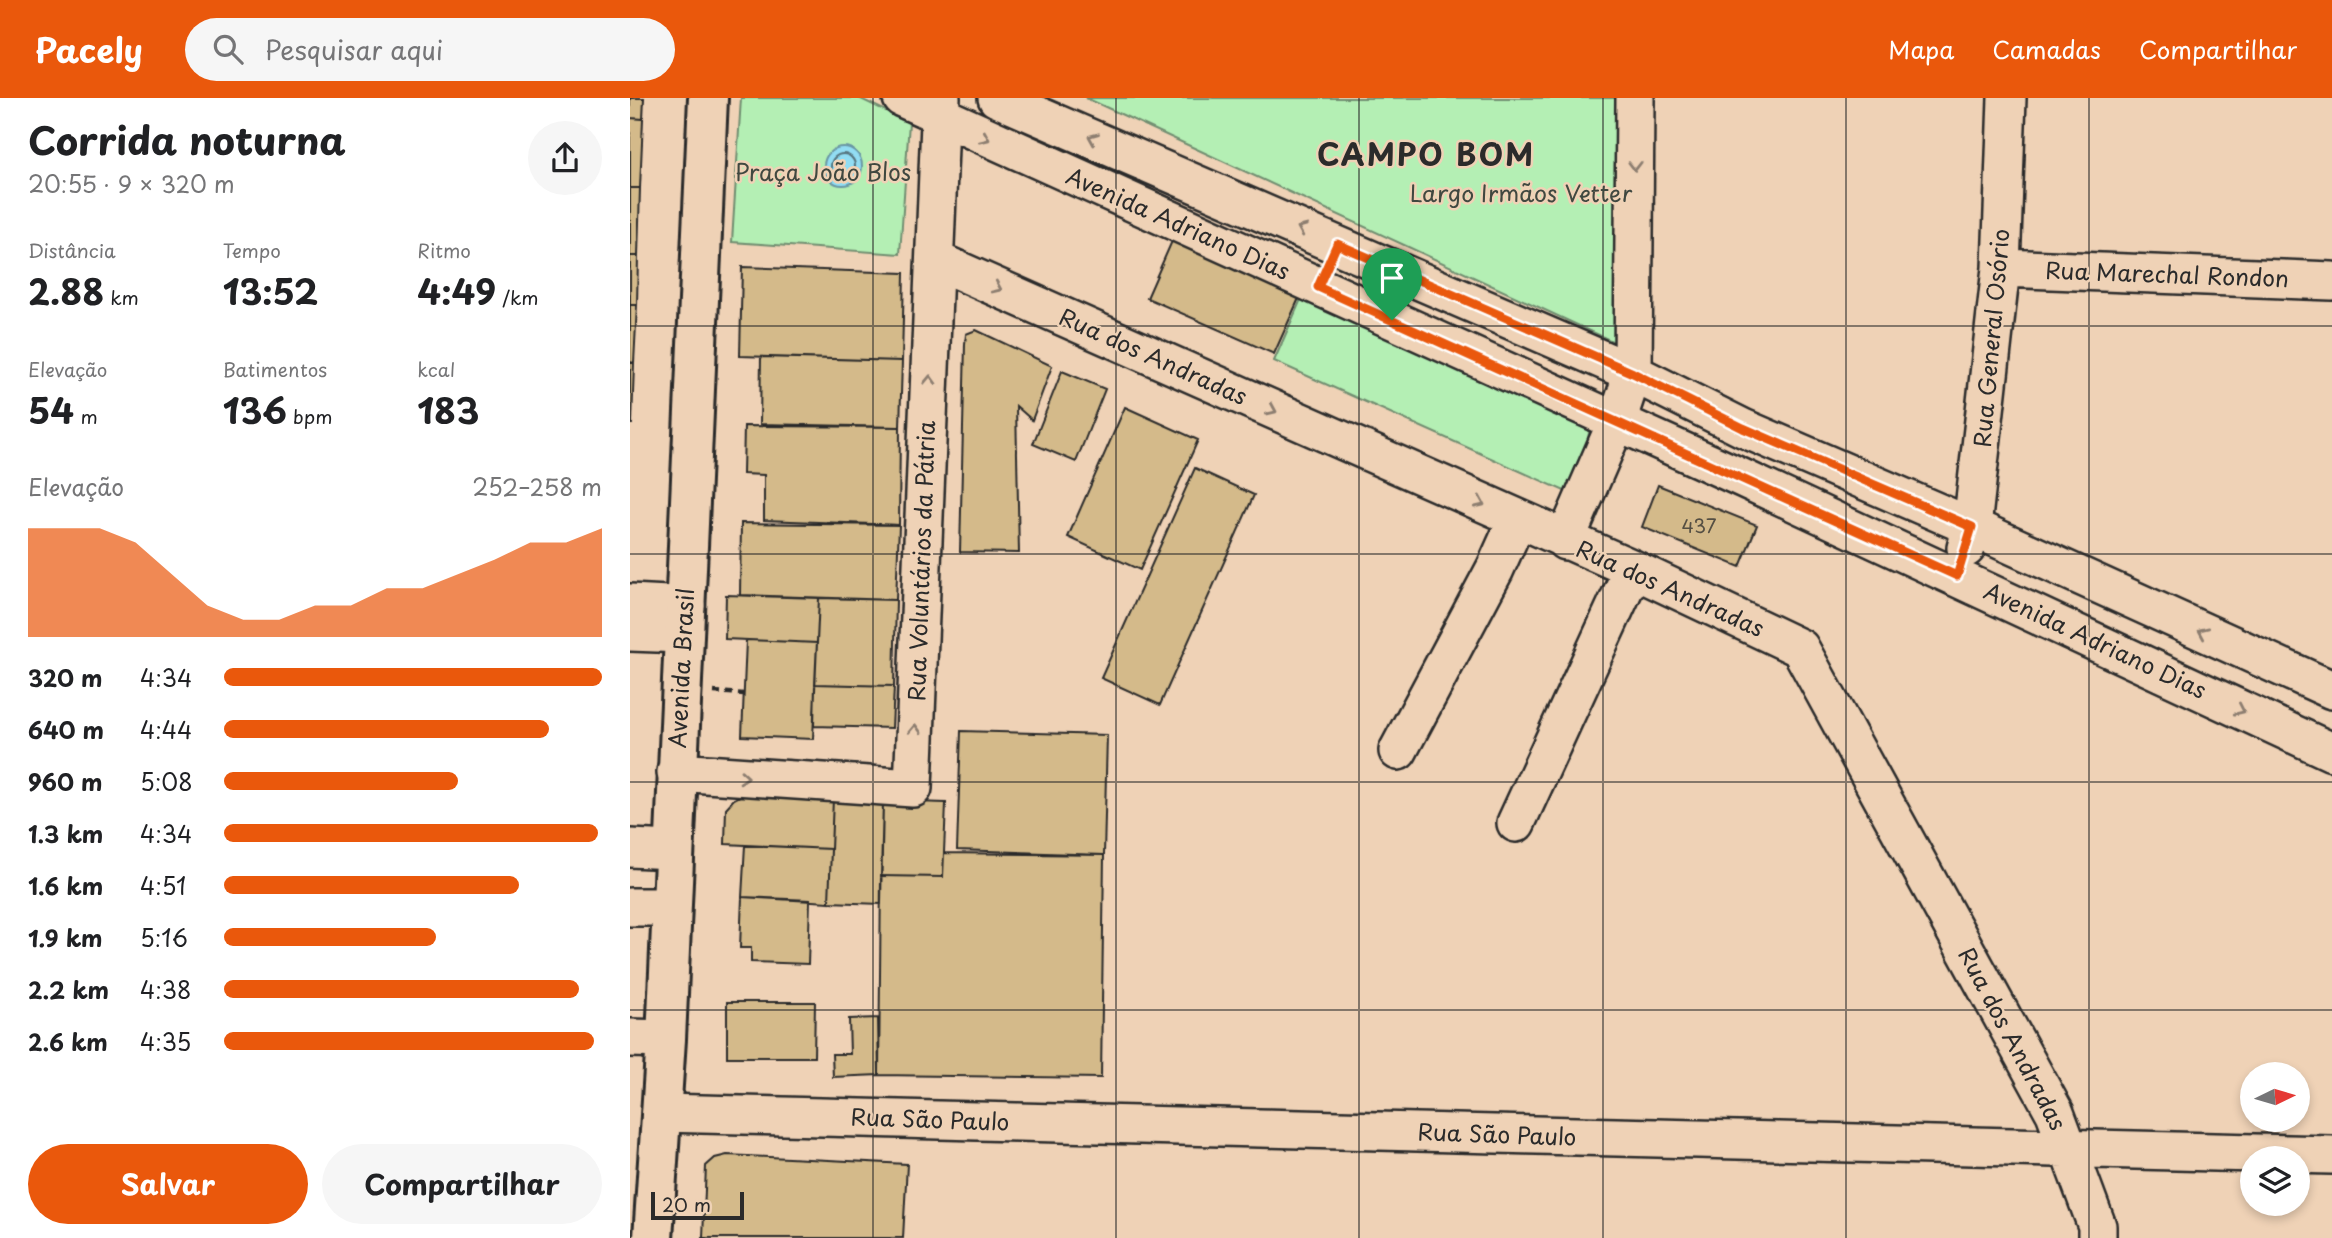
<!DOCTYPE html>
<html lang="pt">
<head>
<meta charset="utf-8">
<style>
  :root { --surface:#fff; --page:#f6f6f6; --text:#202124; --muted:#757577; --accent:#ea580c }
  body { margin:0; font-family:"Playpen Sans",sans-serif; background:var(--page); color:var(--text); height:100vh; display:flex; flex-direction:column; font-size:26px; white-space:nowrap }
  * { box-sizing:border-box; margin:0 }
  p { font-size:23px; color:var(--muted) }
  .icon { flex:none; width:38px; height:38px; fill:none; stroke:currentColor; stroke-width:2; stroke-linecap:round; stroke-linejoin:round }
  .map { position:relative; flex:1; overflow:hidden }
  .details { display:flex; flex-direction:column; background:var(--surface); width:630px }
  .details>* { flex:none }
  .needle { width:46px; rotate:85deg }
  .buttons { position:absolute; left:1610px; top:964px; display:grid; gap:14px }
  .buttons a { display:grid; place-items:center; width:70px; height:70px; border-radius:50%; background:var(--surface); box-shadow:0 4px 10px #0003; font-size:35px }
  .scale { position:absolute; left:21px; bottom:18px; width:93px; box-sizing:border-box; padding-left:7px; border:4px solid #2b2b2b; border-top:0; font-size:19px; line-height:24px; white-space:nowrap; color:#2b2b2b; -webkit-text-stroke:5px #efd2b6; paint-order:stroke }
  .pin { position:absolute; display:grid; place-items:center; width:60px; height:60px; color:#fff; margin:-72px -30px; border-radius:50% 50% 50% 0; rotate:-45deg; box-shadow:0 0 7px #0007 }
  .pin .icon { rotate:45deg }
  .round { display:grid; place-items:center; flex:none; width:74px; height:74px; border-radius:37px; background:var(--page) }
  .headline { display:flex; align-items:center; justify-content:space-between; height:119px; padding:0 28px }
  h1 { font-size:38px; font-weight:700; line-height:52px }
  .metrics { display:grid; grid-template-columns:repeat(3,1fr); gap:10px; height:119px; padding:7px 28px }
  .metrics div { display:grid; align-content:center }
  .metrics b { font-size:35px; font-weight:700 }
  .metrics small { font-size:19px; font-weight:400 }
  .metrics p { font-size:19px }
  .chart { height:196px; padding:14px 28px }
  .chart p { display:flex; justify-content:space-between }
  .chart svg { width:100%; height:126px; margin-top:7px; fill:var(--accent); opacity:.7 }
  .cta { display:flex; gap:14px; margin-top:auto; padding:14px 28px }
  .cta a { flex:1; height:80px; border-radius:42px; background:var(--accent); color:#fff; font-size:28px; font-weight:700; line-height:80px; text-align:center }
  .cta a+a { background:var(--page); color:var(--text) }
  ul { padding:0 28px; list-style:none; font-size:23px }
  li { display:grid; grid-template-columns:112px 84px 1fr; align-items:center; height:52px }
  li i { height:18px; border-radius:9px; background:var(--accent) }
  header { display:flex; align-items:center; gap:42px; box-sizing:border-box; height:98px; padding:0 35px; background:var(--accent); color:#fff }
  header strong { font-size:33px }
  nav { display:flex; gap:38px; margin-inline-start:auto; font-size:24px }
  .search { width:490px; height:63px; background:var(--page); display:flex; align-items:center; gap:18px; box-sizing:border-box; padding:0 24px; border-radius:38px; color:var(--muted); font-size:26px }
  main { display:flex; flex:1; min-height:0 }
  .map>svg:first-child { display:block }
  .green { fill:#b4efb4; stroke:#708d70; stroke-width:2 }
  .water { fill:#92ddf3; stroke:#6996a3; stroke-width:2 }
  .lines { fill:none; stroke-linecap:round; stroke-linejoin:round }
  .shore { stroke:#54727b; stroke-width:2 }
  .building { fill:#d4ba8a; stroke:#2b2b2b; stroke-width:2 }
  .minor-casing { stroke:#2b2b2b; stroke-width:42 }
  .major-casing { stroke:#2b2b2b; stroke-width:44 }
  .path { stroke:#2b2b2b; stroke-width:4.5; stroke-dasharray:7 5; stroke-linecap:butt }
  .minor { stroke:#efd2b6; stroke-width:37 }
  .major { stroke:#efd2b6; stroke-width:38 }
  .oneway { stroke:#8d7e70 }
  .route-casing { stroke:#fff; stroke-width:14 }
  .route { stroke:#ea580c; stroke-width:9 }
  .grid { fill:none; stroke:#2b2b2b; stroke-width:2; stroke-opacity:0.55 }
  .labels { text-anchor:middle; stroke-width:5; stroke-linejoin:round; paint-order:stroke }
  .number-label { font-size:19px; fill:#554f43 }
  .park-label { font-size:23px; fill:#404840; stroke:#efd2b6 }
  .street-label { font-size:23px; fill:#2b2b2b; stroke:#efd2b6 }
  .district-label { font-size:30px; font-weight:bold; letter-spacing:2px; fill:#2b2b2b; stroke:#efd2b6 }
</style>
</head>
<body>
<header>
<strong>Pacely</strong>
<div class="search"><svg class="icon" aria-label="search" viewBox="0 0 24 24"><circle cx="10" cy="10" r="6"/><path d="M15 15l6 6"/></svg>Pesquisar aqui</div>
<nav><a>Mapa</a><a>Camadas</a><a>Compartilhar</a></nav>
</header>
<main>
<section class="details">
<div class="headline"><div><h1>Corrida noturna</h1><p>20:55 · 9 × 320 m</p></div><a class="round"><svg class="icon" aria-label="share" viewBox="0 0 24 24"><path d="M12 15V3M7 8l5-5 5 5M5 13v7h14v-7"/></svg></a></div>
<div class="metrics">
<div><p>Distância</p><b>2.88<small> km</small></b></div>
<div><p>Tempo</p><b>13:52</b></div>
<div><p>Ritmo</p><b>4:49<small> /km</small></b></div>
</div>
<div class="metrics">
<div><p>Elevação</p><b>54<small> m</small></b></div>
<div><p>Batimentos</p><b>136<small> bpm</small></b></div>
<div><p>kcal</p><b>183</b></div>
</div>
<div class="chart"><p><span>Elevação</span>252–258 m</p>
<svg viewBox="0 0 160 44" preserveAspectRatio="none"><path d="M0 44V6L10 6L20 6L30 11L40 22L50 33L60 38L70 38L80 33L90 33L100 27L110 27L120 22L130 17L140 11L150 11L160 6V44z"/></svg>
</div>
<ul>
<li><b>320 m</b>4:34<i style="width:100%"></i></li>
<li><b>640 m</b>4:44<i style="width:86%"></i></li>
<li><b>960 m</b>5:08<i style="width:62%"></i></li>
<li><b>1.3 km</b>4:34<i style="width:99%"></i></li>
<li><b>1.6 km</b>4:51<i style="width:78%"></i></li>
<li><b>1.9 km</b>5:16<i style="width:56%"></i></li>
<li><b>2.2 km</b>4:38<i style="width:94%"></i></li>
<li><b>2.6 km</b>4:35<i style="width:98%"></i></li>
</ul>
<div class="cta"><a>Salvar</a><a>Compartilhar</a></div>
</section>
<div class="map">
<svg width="1702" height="1140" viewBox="0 0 1702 1140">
  <rect width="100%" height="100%" fill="#efd2b6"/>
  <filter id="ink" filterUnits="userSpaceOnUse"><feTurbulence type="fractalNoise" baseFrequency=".0143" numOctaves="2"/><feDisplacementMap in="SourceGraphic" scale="14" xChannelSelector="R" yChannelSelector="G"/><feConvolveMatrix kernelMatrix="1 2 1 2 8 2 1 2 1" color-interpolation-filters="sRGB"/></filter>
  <g filter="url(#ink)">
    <path class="green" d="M111,0H229L279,24L270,156L102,144Z
      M456,0H988L985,244H984Z
      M675,192L961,323L948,399L644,263Z"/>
    <path class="water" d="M194 68a19 19 0 1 1 38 0a19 19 0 1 1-38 0Z"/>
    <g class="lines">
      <path class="shore" d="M201 68a12 12 0 1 1 24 0a12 12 0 1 1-24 0Z"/>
    </g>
    <path class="building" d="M0,0H14L13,21L0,20Z
      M0,20L13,21L10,90H0Z
      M0,90H10L8,158H0Z
      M542,143L670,198L644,256L517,200Z
      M0,158H8L7,207H0Z
      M112,169L274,175L272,263L110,258Z
      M0,207H7L4,265L0,264Z
      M346,232L422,268L402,322L386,308L389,455L330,454L335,246L336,236Z
      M131,259L272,263L270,329L130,326Z
      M0,264L4,265L2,326H0Z
      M432,273L475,291L446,364L403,346Z
      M495,309L568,342L510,472L438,439Z
      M114,328L270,329L269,427L134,422V377L113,376Z
      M565,370L624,397L530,607L471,580Z
      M1028,387L1127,427L1110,469L1012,429Z
      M111,425L269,427L266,502L110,497Z
      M96,497L189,500L187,545L95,541Z
      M189,500L266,502L264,588L185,586Z
      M116,542L187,545L183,641L112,638Z
      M185,586L264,588L262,630L184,628Z
      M331,633L477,637L474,757L327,752Z
      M114,696L203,700L201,751L95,746L96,710L104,701Z
      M203,700L253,703L251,806L199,804Z
      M253,703L316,705L313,779L251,778Z
      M115,747L201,751L199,804L112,799Z
      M314,755L474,757L471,980L249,977L251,778L313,779Z
      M112,799L180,802L178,866L121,864V850H110Z
      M97,904H185L184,959H97Z
      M248,920L249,977L203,979L202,956H220L219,921Z
      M97,1057L277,1066L273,1140H73L76,1068L85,1060Z"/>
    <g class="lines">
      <defs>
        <path id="minor" d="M272,0L1110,379L1702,654
          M367,0L1003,275L1113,330L1342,429L1702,592
          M305,162L1003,471L1170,550L1425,1015L1467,1128V1140
          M1371,170L1702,183
          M935,443L987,323L1003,275L1005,0
          M1336,450L1342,429L1371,170L1377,0
          M0,505L56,508
          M0,534L54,536
          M768,653L865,471L887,422
          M46,674L283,690L311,0
          M886,725L1003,471
          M0,750L43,752
          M0,809H41
          M0,940L36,941
          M31,1015L1702,1057"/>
        <path id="major" d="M23,1140L36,941L78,0"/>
      </defs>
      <use href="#minor" class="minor-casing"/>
      <use href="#major" class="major-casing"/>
      <path class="path" d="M84,594L114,596"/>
      <use href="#minor" class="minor"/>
      <use href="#major" class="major"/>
    </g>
    <defs><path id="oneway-chevron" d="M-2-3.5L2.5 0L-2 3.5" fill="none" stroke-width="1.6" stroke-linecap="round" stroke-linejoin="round" transform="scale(1.75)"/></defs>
    <g class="oneway">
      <use href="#oneway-chevron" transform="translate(355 40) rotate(24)"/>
      <use href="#oneway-chevron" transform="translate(463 40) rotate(-157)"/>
      <use href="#oneway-chevron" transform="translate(1005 68) rotate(90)"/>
      <use href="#oneway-chevron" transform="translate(672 131) rotate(-157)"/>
      <use href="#oneway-chevron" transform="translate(367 190) rotate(24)"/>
      <use href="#oneway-chevron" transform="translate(300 282) rotate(-88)"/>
      <use href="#oneway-chevron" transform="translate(642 312) rotate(24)"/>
      <use href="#oneway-chevron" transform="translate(850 405) rotate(24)"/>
      <use href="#oneway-chevron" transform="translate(1573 534) rotate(-156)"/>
      <use href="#oneway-chevron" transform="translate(1610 612) rotate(25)"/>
      <use href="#oneway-chevron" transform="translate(285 631) rotate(-88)"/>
      <use href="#oneway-chevron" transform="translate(114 679) rotate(4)"/>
    </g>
  </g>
  <g class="lines" filter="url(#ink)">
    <defs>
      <path id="route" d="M707,146L1003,275L1113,330L1342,429L1327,478L688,189Z"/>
    </defs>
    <use href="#route" class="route-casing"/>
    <use href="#route" class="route"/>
  </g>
  <path class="grid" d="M243,0V1140M486,0V1140M729,0V1140M973,0V1140M1216,0V1140M1459,0V1140M0,228H1702M0,456H1702M0,684H1702M0,912H1702"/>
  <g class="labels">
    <g class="number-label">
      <text x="1069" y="435">437</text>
    </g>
    <g class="park-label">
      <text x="193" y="83">Praça João Blos</text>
      <text x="891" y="104">Largo Irmãos Vetter</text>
    </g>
    <g class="street-label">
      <text transform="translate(548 126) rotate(24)" y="8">Avenida Adriano Dias</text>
      <text transform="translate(1537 177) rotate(2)" y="8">Rua Marechal Rondon</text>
      <text transform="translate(1362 240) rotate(-85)" y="8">Rua General Osório</text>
      <text transform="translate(523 259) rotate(24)" y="8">Rua dos Andradas</text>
      <text transform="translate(292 463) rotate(-88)" y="8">Rua Voluntários da Pátria</text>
      <text transform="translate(1040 491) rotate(24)" y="8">Rua dos Andradas</text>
      <text transform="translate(1465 543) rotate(25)" y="8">Avenida Adriano Dias</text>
      <text transform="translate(52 570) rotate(-87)" y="8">Avenida Brasil</text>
      <text transform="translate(1382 941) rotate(62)" y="8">Rua dos Andradas</text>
      <text transform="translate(300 1022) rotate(2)" y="8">Rua São Paulo</text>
      <text transform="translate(867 1037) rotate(2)" y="8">Rua São Paulo</text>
    </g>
    <g class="district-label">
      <text x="796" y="68">CAMPO BOM</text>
    </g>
  </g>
</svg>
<div class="buttons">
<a><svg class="needle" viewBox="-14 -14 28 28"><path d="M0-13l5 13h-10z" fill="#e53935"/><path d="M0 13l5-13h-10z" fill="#757577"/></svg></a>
<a><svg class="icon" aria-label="layers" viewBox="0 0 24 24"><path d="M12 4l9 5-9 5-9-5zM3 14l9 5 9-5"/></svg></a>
</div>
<div class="scale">20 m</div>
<div class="pin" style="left:762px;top:222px;background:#1e9e55"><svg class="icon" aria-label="arrive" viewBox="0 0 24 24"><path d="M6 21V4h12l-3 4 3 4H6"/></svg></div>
</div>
</main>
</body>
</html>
